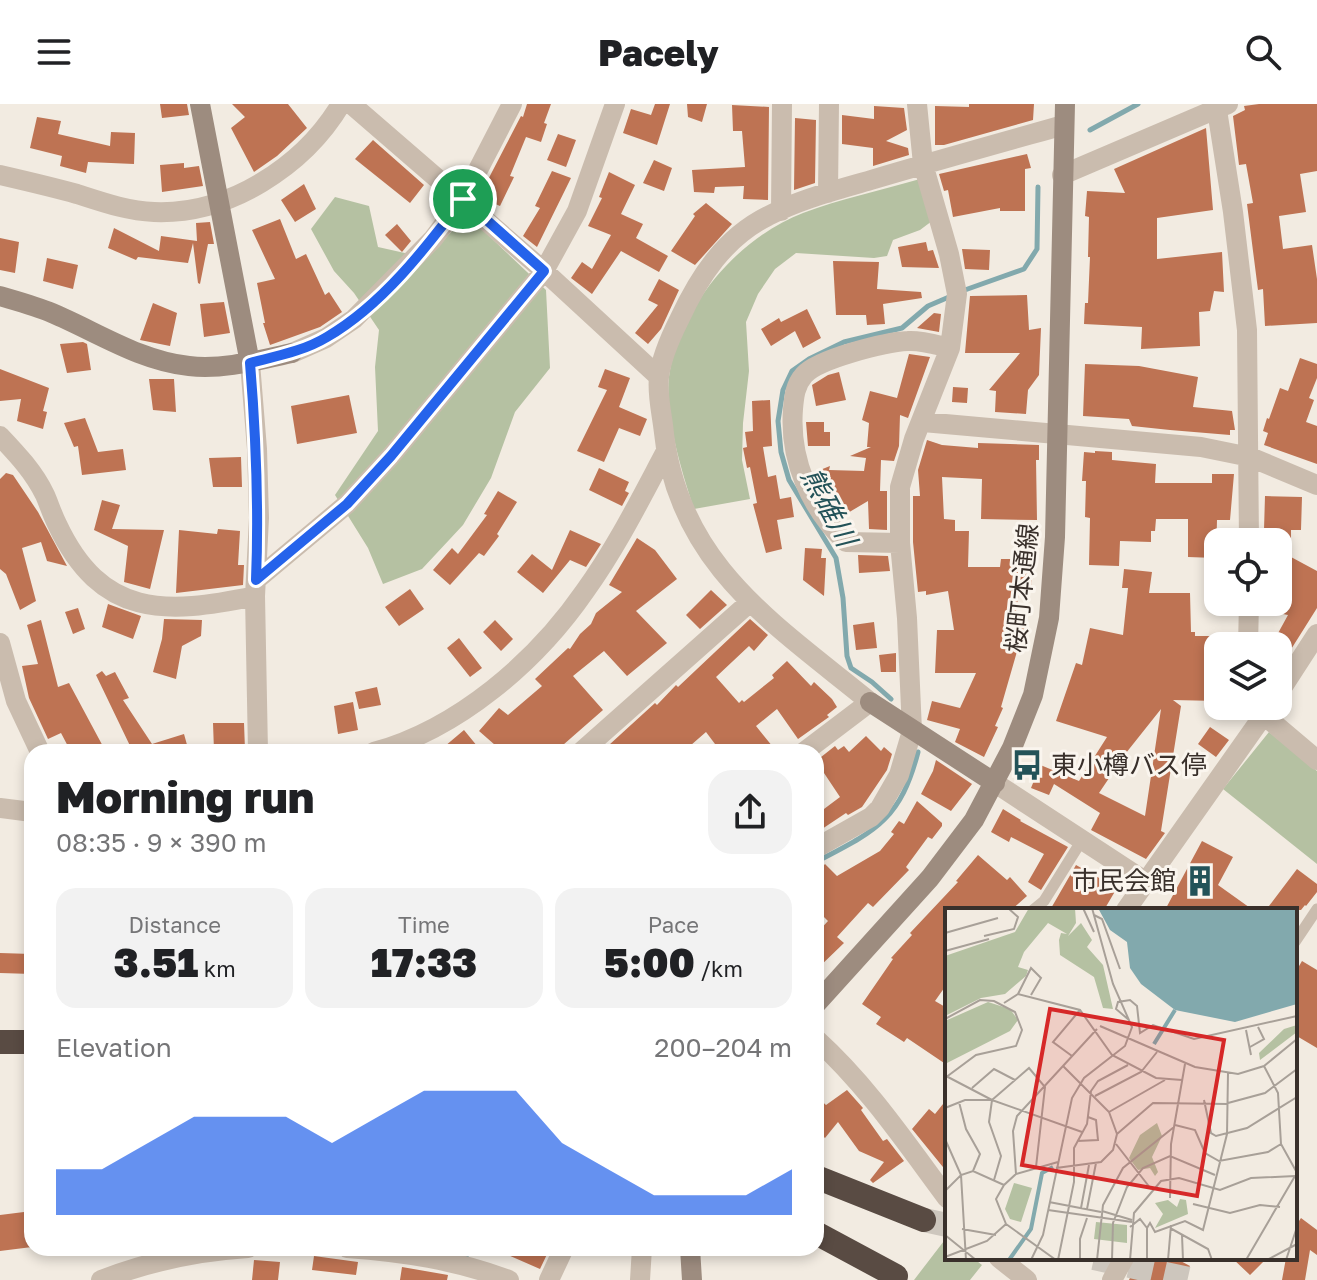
<!DOCTYPE html>
<html lang="en">
<head>
<meta charset="utf-8">
<style>
  :root { --surface:#fff; --page:#f2f2f2; --text:#202124; --muted:#757577; --accent:#2563eb }
  body { margin:0; font-family:"Golos Text","Noto Sans JP",sans-serif; background:var(--page); color:var(--text); height:100vh; display:flex; flex-direction:column; font-size:30px; white-space:nowrap }
  * { box-sizing:border-box; margin:0 }
  p { font-size:26px; color:var(--muted) }
  .icon { flex:none; width:44px; height:44px; fill:none; stroke:currentColor; stroke-width:2; stroke-linecap:round; stroke-linejoin:round }
  .map { position:relative; flex:1; overflow:hidden }
  .side { position:absolute; left:24px; top:640px; width:800px; height:512px; display:flex; flex-direction:column; background:var(--surface); border-radius:24px; box-shadow:0 4px 12px #0003 }
  .side>* { flex:none }
  .fabs { position:absolute; left:1204px; top:424px; display:grid; gap:16px }
  .fabs a { display:grid; place-items:center; width:88px; height:88px; border-radius:16px; background:var(--surface); box-shadow:0 4px 12px #0003; font-size:40px }
  .pin { position:absolute; display:grid; place-items:center; width:68px; height:68px; color:#fff; margin:-34px; border:4px solid #fff; border-radius:50%; box-shadow:0 2px 8px #0007 }
  .round { display:grid; place-items:center; flex:none; width:84px; height:84px; border-radius:24px; background:var(--page) }
  .overview { display:flex; align-items:center; justify-content:space-between; height:136px; padding:0 32px }
  h1 { font-size:44px; font-weight:800; line-height:60px }
  .figures { display:grid; grid-template-columns:repeat(3,1fr); gap:12px; height:136px; padding:8px 32px }
  .figures div { display:grid; align-content:center; border-radius:20px; background:var(--page); text-align:center }
  .figures b { font-size:40px; font-weight:800 }
  .figures small { font-size:22px; font-weight:400 }
  .figures p { font-size:22px }
  .chart { height:224px; padding:16px 32px }
  .chart p { display:flex; justify-content:space-between }
  .chart svg { width:100%; height:144px; margin-top:8px; fill:var(--accent); opacity:.7 }
  header { display:flex; justify-content:space-between; align-items:center; height:104px; padding:0 32px; background:var(--surface); font-size:36px; font-weight:800 }
  .map>svg:first-child { display:block }
  .green { fill:#b5c1a2 }
  .lines { fill:none; stroke-linecap:round; stroke-linejoin:round }
  .stream { stroke:#82a9ad; stroke-width:5 }
  .building { fill:#be7353; fill-rule:evenodd }
  .highway-tunnel { stroke:#cdc6bd; stroke-width:24; stroke-dasharray:24 12; stroke-linecap:butt }
  .lane { stroke:#cabcae; stroke-width:11 }
  .street { stroke:#cabcae; stroke-width:20 }
  .secondary { stroke:#9d8c7f; stroke-width:20 }
  .highway { stroke:#594b43; stroke-width:24 }
  .route-casing { stroke:#fff; stroke-width:16 }
  .route { stroke:#2563eb; stroke-width:10 }
  .labels { text-anchor:middle; stroke-width:6; stroke-linejoin:round; paint-order:stroke }
  .street-label { font-size:26px; fill:#39302b; stroke:#faf5ee }
  .poi-label { font-size:26px; fill:#39302b; stroke:#faf5ee; text-anchor:start }
  .water-label { font-size:28px; font-style:italic; fill:#235258; stroke:#faf5ee }
  .inset-river { fill:none; stroke:#82a9ad; stroke-width:4 }
  .inset-road { fill:none; stroke:#a8a098; stroke-width:2 }
  .view { fill:#d62828; fill-opacity:0.15; stroke:#d62828; stroke-width:4 }
  .inset-edge { fill:none; stroke:#39302b; stroke-width:4 }
</style>
</head>
<body>
<header><svg class="icon" aria-label="menu" viewBox="0 0 24 24"><path d="M4 6h16M4 12h16M4 18h16"/></svg>Pacely<svg class="icon" aria-label="search" viewBox="0 0 24 24"><circle cx="10" cy="10" r="6"/><path d="M15 15l6 6"/></svg></header>
<div class="map">
<svg width="1317" height="1176" viewBox="0 0 1317 1176">
  <rect width="100%" height="100%" fill="#f2ebe1"/>
  <path class="green" d="M920,75L932,117L920,126L893,136L887,152L874,154L796,149L775,165L758,190L746,218L749,267L743,319L742,356L750,395L694,405C681,365 661,302 671,261C687,195 739,134 803,109C840,95 882,86 920,75Z
    M335,93L369,102L378,143L427,154L467,111L546,186L550,264L515,308L491,374L463,421L422,465L383,480L368,444L335,391L378,327L375,263L379,226L354,189L334,167L311,125Z
    M1269,628L1317,667V760L1223,685Z
    M947,1133V1154H973L982,1161L970,1176H914Z"/>
  <g class="lines">
    <path class="stream" d="M1090,26L1138,0
      M962,187L1024,165L1037,145L1038,83
      M891,595L872,578L851,564L847,552L843,494L836,454L789,376L781,348L778,317L783,286L792,267L809,255L844,238L902,224L928,202L949,193
      M816,758C875,727 900,717 918,648
      M464,1158L469,1144"/>
  </g>
  <path class="building" d="M160,0H187L189,11L162,14Z
    M232,0H288L307,24L277,52L254,68L231,24L245,13Z
    M527,0H551L544,19L547,20L541,38L526,33L510,72L514,73L500,102L479,93L521,12L523,13Z
    M655,0H670L657,41L623,29L631,5L651,11Z
    M687,0H707L702,18L688,13Z
    M969,0H1034L1033,16L944,41H935V2L969,3Z
    M1259,0H1317V67L1300,70L1306,108L1279,112L1283,145L1312,141L1317,175V219L1265,222L1263,185L1258,186L1247,100L1253,99L1246,60L1239,61L1233,12L1245,6L1244,2Z
    M732,1L769,3L768,96L743,95L744,82L715,83L714,89L694,88L692,66L745,63L742,27H733Z
    M874,2L904,4L907,26L886,37L908,44L909,51L873,62V44L842,40V11L874,15Z
    M37,13L61,17L58,30L110,42L111,28L135,29L134,60L88,58L86,69L60,62L62,52L30,44Z
    M795,14L816,16L815,79L794,86Z
    M1206,24L1213,106L1157,114V155L1222,148L1224,188L1214,187L1210,207L1199,208L1200,242L1141,245L1142,223L1084,220L1085,199H1088L1090,153H1088L1089,113L1085,112L1087,87L1125,89L1114,65Z
    M558,30L576,36L566,63L547,56Z
    M373,36L424,81L410,99L355,55Z
    M1027,50L1031,64L1025,65V107H1000V104L953,113L948,86L944,87L939,70Z
    M654,56L672,64L664,87L643,79Z
    M184,59V64L199,62L203,82L162,88L160,61Z
    M552,67L571,74L537,143L523,132L540,104L535,102Z
    M609,68L635,81L621,110L643,120L636,134L668,152L659,168L621,147L592,190L571,174L582,158L592,165L611,131L588,122L602,94L599,93Z
    M304,80L316,105L295,118L281,96Z
    M706,99L732,120L695,161L671,147L695,112L693,110Z
    M280,115L296,155L306,150L325,191L329,188L342,208L320,223L270,241L263,219H265L257,179L275,175L252,126Z
    M210,118L214,140H208L200,180L198,179L193,139L188,159L138,153L136,156L108,144L114,124L159,147L161,132L197,137L196,119Z
    M397,120L411,137L402,148L385,131Z
    M0,134L19,138L15,169L0,166Z
    M926,138L928,147L933,146L939,164L902,163L898,143Z
    M962,145L990,146L989,166L965,165Z
    M47,154L78,161L73,185L43,177Z
    M833,157L879,158L877,185L921,188L922,194L883,200L885,220L867,221L866,211H836Z
    M659,175L679,186L661,225L648,240L635,229L658,201L648,196Z
    M1027,191L1029,226L1041,224L1039,271L1028,286L1026,310L995,308L996,287L989,286L1020,249H965L970,192Z
    M224,198L230,229L204,233L200,200Z
    M153,199L177,209L170,242L140,236Z
    M807,205L821,234L803,244L795,227L771,242L761,225L779,214L781,218Z
    M934,209L941,210L939,228L917,224Z
    M83,238L87,240L91,266L67,269L60,240Z
    M909,250L930,253L908,314L900,311L899,342L894,357L881,356L880,387H887V426L869,425L868,397L841,413L824,388L815,368L830,362L829,366L864,367L866,354L850,352L871,343H867L869,319L862,316L870,287L897,294Z
    M1300,254L1317,260V274L1309,294L1314,296L1306,318L1317,322V360L1264,341L1268,329L1263,327L1267,314L1269,315L1280,284L1288,287Z
    M1085,260L1139,262L1198,273L1193,303L1232,307L1235,326H1230V331L1170,326L1132,322L1129,315L1083,312Z
    M0,265L49,284L43,307L47,308L43,325L17,317L21,295L0,297Z
    M605,265L630,274L619,303L647,315L640,332L619,324L604,358L577,347L607,286L598,283Z
    M839,268L846,296L816,302L812,281L828,271Z
    M149,275H174L176,308L153,306Z
    M953,283L968,284L967,299L952,298Z
    M349,291L357,329L297,340L291,302Z
    M770,296L772,342L763,343L768,373L776,371L780,395L791,393L794,413L777,416L782,445L766,449L753,400L757,399L750,363L747,364L743,344L747,343L745,328L753,327L752,297Z
    M85,314L98,348L123,345L126,366L82,371L78,342L74,343L64,319Z
    M806,318H824V328H830V342H808Z
    M927,336L942,341L978,344V339L1039,341V356H1036L1037,416L981,415L982,375L942,373L944,415L955,416V427H969L968,463H1000L1001,455H1015L1014,468H1032L1031,489H1019L1014,519L1026,522L1022,545L1018,544L1001,603L1003,604L995,622L998,623L984,653L955,638L960,625L927,616L932,597L960,604L976,569H935L937,526H954L948,487L926,491V487L918,488L913,438V392H920L918,366Z
    M1095,347L1112,348V356L1156,360L1155,379H1212V370H1234L1230,416H1217L1216,454L1188,453V415H1156L1155,427H1151V438L1120,437L1119,462L1089,461L1090,414L1085,413L1086,377H1082L1084,348L1095,349Z
    M241,353L242,383H213L209,354Z
    M599,364L629,378L625,387L629,389L622,402L589,386Z
    M6,369L13,371L38,408L67,462L47,457L41,438L22,444L36,497L20,506L6,470L0,465V375Z
    M498,387L517,398L497,430L499,432L484,452L479,449L450,481L433,466L452,444L458,450L487,411L484,410Z
    M1265,392L1302,393L1301,426H1291V453L1317,467V504L1278,566V542H1271L1288,511L1278,509V426H1264Z
    M102,396L120,401L112,425L164,426L150,485L124,478L128,442L94,426Z
    M218,425L240,427L238,461H244L243,481L176,489L179,426L217,430Z
    M570,426L601,440L586,463L570,456L543,489L517,468L532,450L552,466Z
    M637,434L655,446L677,475L636,507L667,539L627,572L604,547L573,572L603,606L555,648H503L479,627L499,604L508,611L542,582L535,575L568,544L570,545L580,530L591,520L596,509L622,488L609,481Z
    M805,444L822,445L821,454H826L824,492L803,476Z
    M858,451L888,452L890,467L859,469Z
    M1124,465L1152,468L1149,489H1190L1191,528H1195V532H1218V597L1173,596L1181,602L1161,727L1165,729L1146,755L1091,726L1100,709L1054,680L1049,691L1031,684L1037,669L1034,667L1038,660L1079,677L1107,633L1056,617L1076,559L1082,561L1090,524L1123,531L1128,484H1122ZM1161,605L1145,712L1099,689L1126,649Z
    M410,485L424,505L399,522L385,503Z
    M711,486L727,501L700,525L686,511Z
    M108,500L141,512L133,535L102,523Z
    M78,504L85,525L73,530L65,508Z
    M164,515L202,516L201,532L182,542L176,575L153,568L162,535Z
    M750,515L768,531L754,547L749,542L716,573L739,599L742,596L744,598L774,574L772,571L787,557L811,582L814,578L832,595L837,603L827,611L829,613L798,635L777,605L756,622L777,648H721L706,628L683,648H615L609,641L655,599L657,601L676,581L678,583Z
    M41,516L58,583L69,579L106,648H71L61,629L48,635L29,594L22,562L38,560L27,521Z
    M495,516L513,535L501,547L483,528Z
    M874,518L877,544L856,546L853,521Z
    M459,534L482,564L470,573L447,544Z
    M896,549V568H881L879,551Z
    M102,567L106,572L115,568L129,594L123,596L152,640L184,630L189,648H133L96,571Z
    M377,583L381,601L359,605L355,588Z
    M353,598L358,626L338,630L334,602Z
    M213,619H244L245,646L214,647Z
    M1210,623L1229,636L1216,653L1198,640Z
    M464,626L482,648H438Z
    M866,632L881,647L884,643L892,650L887,666L862,703L848,711L846,709L816,729V695L824,705L840,693L816,657L835,642L838,646L844,642L849,648Z
    M936,656L972,680L951,707L921,690L933,667Z
    M917,697L942,719V722L932,735L928,733L906,763L909,766L873,803L868,799L837,833L844,839L816,866V830L828,817L816,805V770L825,760L837,772L880,747L894,730L891,728L899,717L904,720Z
    M1003,705L1021,716L1020,717L1068,743L1041,786L1028,778L1044,750L1011,733L1009,738L991,728Z
    M1202,737L1233,753L1218,781L1253,806H1165Z
    M978,751L1007,776L1010,773L1027,792L1011,806H947V880L935,897L947,904V961L907,934L904,938L876,920L881,913L862,900L893,855L891,854L912,831L910,829L958,778L956,777Z
    M1076,761L1117,784L1104,806H1050Z
    M1297,765L1317,780V788L1306,802L1305,801L1301,806H1266Z
    M0,849L32,850V870L0,869Z
    M1302,857L1317,866V944L1295,931V869Z
    M847,986L863,1004L861,1006L883,1037L887,1035L904,1057L873,1079L870,1076L884,1058L859,1047L838,1018L825,1034L816,1026V992L826,1001Z
    M947,995V1068L912,1025L929,1005L935,1010Z
    M32,1107V1143L0,1147V1111Z
    M1301,1114L1317,1126V1151L1310,1146L1305,1176H1282L1286,1154H1295V1123Z
    M492,1144H550L540,1165Z
    M314,1152L358,1158L356,1171L312,1166Z
    M1139,1154H1175L1190,1162L1182,1176H1129Z
    M1232,1154H1267L1250,1171Z
    M254,1156L280,1158L278,1176H252Z
    M402,1163L448,1171L447,1176H400Z"/>
  <g class="lines">
    <path class="highway-tunnel" d="M924,1116L947,1121
      M1094,1154L1193,1176"/>
    <path class="lane" d="M1033,806L1044,797L1082,736
      M1295,838L1317,805"/>
    <path class="street" d="M351,0L544,167L659,273
      M1217,6L1233,108L1247,226L1249,438
      M0,71C26,77 52,83 77,90C102,98 127,107 154,108C229,111 304,62 341,0
      M1062,71L1228,0
      M828,89L829,0
      M781,107L782,0
      M292,249L326,234L354,215L433,135L463,95L512,0
      M250,259L257,345L259,414L255,492L258,648
      M923,318L1201,343L1250,353L1317,381
      M0,332C17,350 34,368 45,391C49,400 52,410 57,420C101,514 165,511 255,492
      M900,439L846,438C810,404 789,355 793,305C794,293 795,281 804,271C818,255 885,238 908,237C921,236 937,241 950,244
      M256,476L347,400L391,352L544,167L577,107L615,0
      M0,539L16,597L40,648
      M1248,542L1249,498
      M1278,590L1317,530
      M1253,602L1317,656
      M374,648C458,625 536,558 585,487C616,444 640,396 665,349
      M581,648L749,499
      M804,648L870,598C772,518 676,459 663,321C661,306 657,288 659,273C661,255 671,232 679,216C699,173 724,134 768,112C800,95 837,86 871,76C935,57 1000,39 1064,21
      M995,679L1145,777
      M0,704L32,708
      M816,744L871,713L880,704L899,671L912,627L907,514L900,439V383L914,335L950,244L957,190L949,150L923,60L917,0
      M1126,806L1270,602
      M816,935C867,981 906,1039 947,1094
      M347,1144C403,1148 456,1156 509,1176
      M999,1154L1027,1176
      M101,1176C148,1158 198,1147 248,1144
      M549,1176L564,1144
      M640,1176L642,1144
      M1112,1176L1124,1154"/>
    <path class="secondary" d="M200,0L250,259
      M0,192C17,197 36,202 52,209C97,228 140,257 189,262C223,266 259,256 292,249
      M870,598L995,679
      M816,900L930,774L974,716L1012,644L1033,591L1049,514L1055,433L1065,0
      M690,1144L692,1176"/>
    <path class="highway" d="M0,938H32
      M816,1073L924,1116
      M816,1129L896,1172"/>
  </g>
  <g class="lines">
    <defs>
      <path id="route" d="M463,95L544,167L391,352L347,400L256,476C259,403 256,332 250,259C277,252 304,247 327,233C382,201 425,145 463,95Z"/>
    </defs>
    <use href="#route" class="route-casing"/>
    <use href="#route" class="route"/>
  </g>
  <defs>
    <symbol id="bus-bare" viewBox="-9 -9 18 18"><path d="M-5-6H5V4H4V6H2V4H-2V6H-4V4H-5ZM-3.5-4V0h7V-4ZM-3.5 1.2v1.5H-2V1.2ZM2 1.2v1.5H3.5V1.2Z" fill="#235258" stroke="#faf5ee" stroke-width="2.5" paint-order="stroke"/></symbol>
    <symbol id="building-bare" viewBox="-9 -9 18 18"><path d="M-4-6H4V6H1V3H-1V6H-4ZM-2.5-4.3h1.7v1.8h-1.7ZM.8-4.3h1.7v1.8H.8ZM-2.5-1h1.7V.8h-1.7ZM.8-1h1.7V.8H.8Z" fill="#235258" stroke="#faf5ee" stroke-width="2.5" paint-order="stroke"/></symbol>
  </defs>
  <g fill-rule="evenodd">
    <use href="#bus-bare" x="1005" y="639" width="44" height="44"/>
    <use href="#building-bare" x="1178" y="755" width="44" height="44"/>
  </g>
  <g class="labels">
    <g class="street-label">
      <text transform="translate(1022 484) rotate(-84)" y="9">桜町本通線</text>
    </g>
    <g class="poi-label">
      <text x="1051" y="670">東小樽バス停</text>
      <text x="1176" y="786" text-anchor="end">市民会館</text>
    </g>
    <g class="water-label">
      <text transform="translate(829 403) rotate(62)" y="10">熊碓川</text>
    </g>
  </g>
  <g transform="translate(945 804)">
    <rect width="352" height="352" fill="#f2ebe1"/>
    <path d="M84,0H130L131,15L123,28L136,15L147,32L142,39L158,57L168,101L158,100L149,69L115,47L114,32L116,25L122,26L103,15L79,44L73,59L83,62L81,68L60,86L36,90L0,108V48L70,24ZM43,94L65,101L73,112L65,123L0,156V113ZM352,117V124L315,152L314,145L339,121ZM212,215L217,228L207,249L213,264L210,268L205,260L193,262L184,250L195,227ZM69,275L87,280L76,314L65,311L60,301ZM235,291L241,292L243,306L210,320L218,306L210,295L223,292L232,299ZM151,314L182,317V335L149,331Z" fill="#b5c1a2"/>
    <path d="M153,0H352V96L290,114L230,102L196,76L185,60L182,34L165,22Z" fill="#82a9ad"/>
    <path class="inset-river" d="M209,136L230,102M64,352L86,321L97,265L108,259"/>
    <path class="inset-road" d="M138,0L149,24M149,7L157,11L175,61M0,25L53,10M39,28L69,21L73,9L63,0M0,43L44,31M73,86L86,60L96,70L86,87M59,95L73,86L135,102L167,147L211,170L237,172M0,111L35,92L49,93L70,104L77,122L71,138L31,147L0,170M184,112L171,101L173,94L185,92L192,98L195,125L208,117L249,131L352,108M155,118L250,159L293,166L319,158L352,131M301,122L306,147M305,139L319,131L313,119M127,148L108,134L135,102M319,158L333,185L336,236L351,263M1,168L47,192M27,180L49,161L70,172M150,188L196,164L212,144M259,192L266,225L271,228L302,220L352,189M14,194L21,221L35,246L28,263M283,195L320,185L352,161M0,200L20,192H47L137,224M164,204L220,172M230,217L250,222L260,245L274,253L323,244L336,236M172,226L208,195L283,196M0,231L16,267L21,352M132,233L153,232L151,212L143,209M171,236L206,281M111,260L156,254L168,242L172,226L164,204L118,158M71,266L68,223L72,208L152,121M49,272L56,248L44,214L47,192L84,160L100,179L91,259M59,277L51,291L61,316M0,283L16,267L28,263L59,277L71,266L113,254M225,290L226,236L240,156M104,294L156,304M248,296L285,305L315,297L335,299M136,300L144,257M142,301L151,255M103,302L187,314M157,303L187,312M185,319L195,311L202,320V352M202,320L205,315L210,324L240,313L258,322L282,226L283,165M225,320L263,341L267,352M17,321L51,327M0,327L31,352M237,327L238,352M0,349L42,333L61,316L111,352M86,352L98,327L127,190L139,170L180,138L187,119L168,76L147,0M113,352L129,274V240L142,216L146,183L153,173L183,157M135,352V331L142,310M152,352L158,297L178,260L229,219M167,352L168,315L182,279L198,260L225,248L270,267M185,352L189,305L216,273L234,270L275,282L306,270L350,268M223,352L226,317M301,352L350,268M322,352L352,336M341,352L352,319"/>
    <path class="view" d="M105,101L279,132L252,288L77,257Z"/>
    <rect width="352" height="352" class="inset-edge"/>
  </g>
</svg>
<div class="fabs">
<a><svg class="icon" aria-label="locate" viewBox="0 0 24 24"><circle cx="12" cy="12" r="6"/><path d="M12 2v4M12 18v4M2 12h4M18 12h4"/></svg></a>
<a><svg class="icon" aria-label="layers" viewBox="0 0 24 24"><path d="M12 4l9 5-9 5-9-5zM3 14l9 5 9-5"/></svg></a>
</div>
<div class="pin" style="left:463px;top:95px;background:#1e9e55"><svg class="icon" aria-label="arrive" viewBox="0 0 24 24"><path d="M6 21V4h12l-3 4 3 4H6"/></svg></div>
<section class="side">
<div class="overview"><div><h1>Morning run</h1><p>08:35 · 9 × 390 m</p></div><a class="round"><svg class="icon" aria-label="share" viewBox="0 0 24 24"><path d="M12 15V3M7 8l5-5 5 5M5 13v7h14v-7"/></svg></a></div>
<div class="figures">
<div><p>Distance</p><b>3.51<small> km</small></b></div>
<div><p>Time</p><b>17:33</b></div>
<div><p>Pace</p><b>5:00<small> /km</small></b></div>
</div>
<div class="chart"><p><span>Elevation</span>200–204 m</p>
<svg viewBox="0 0 160 44" preserveAspectRatio="none"><path d="M0 44V30L10 30L20 22L30 14L40 14L50 14L60 22L70 14L80 6L90 6L100 6L110 22L120 30L130 38L140 38L150 38L160 30V44z"/></svg>
</div>
</section>
</div>
</body>
</html>
